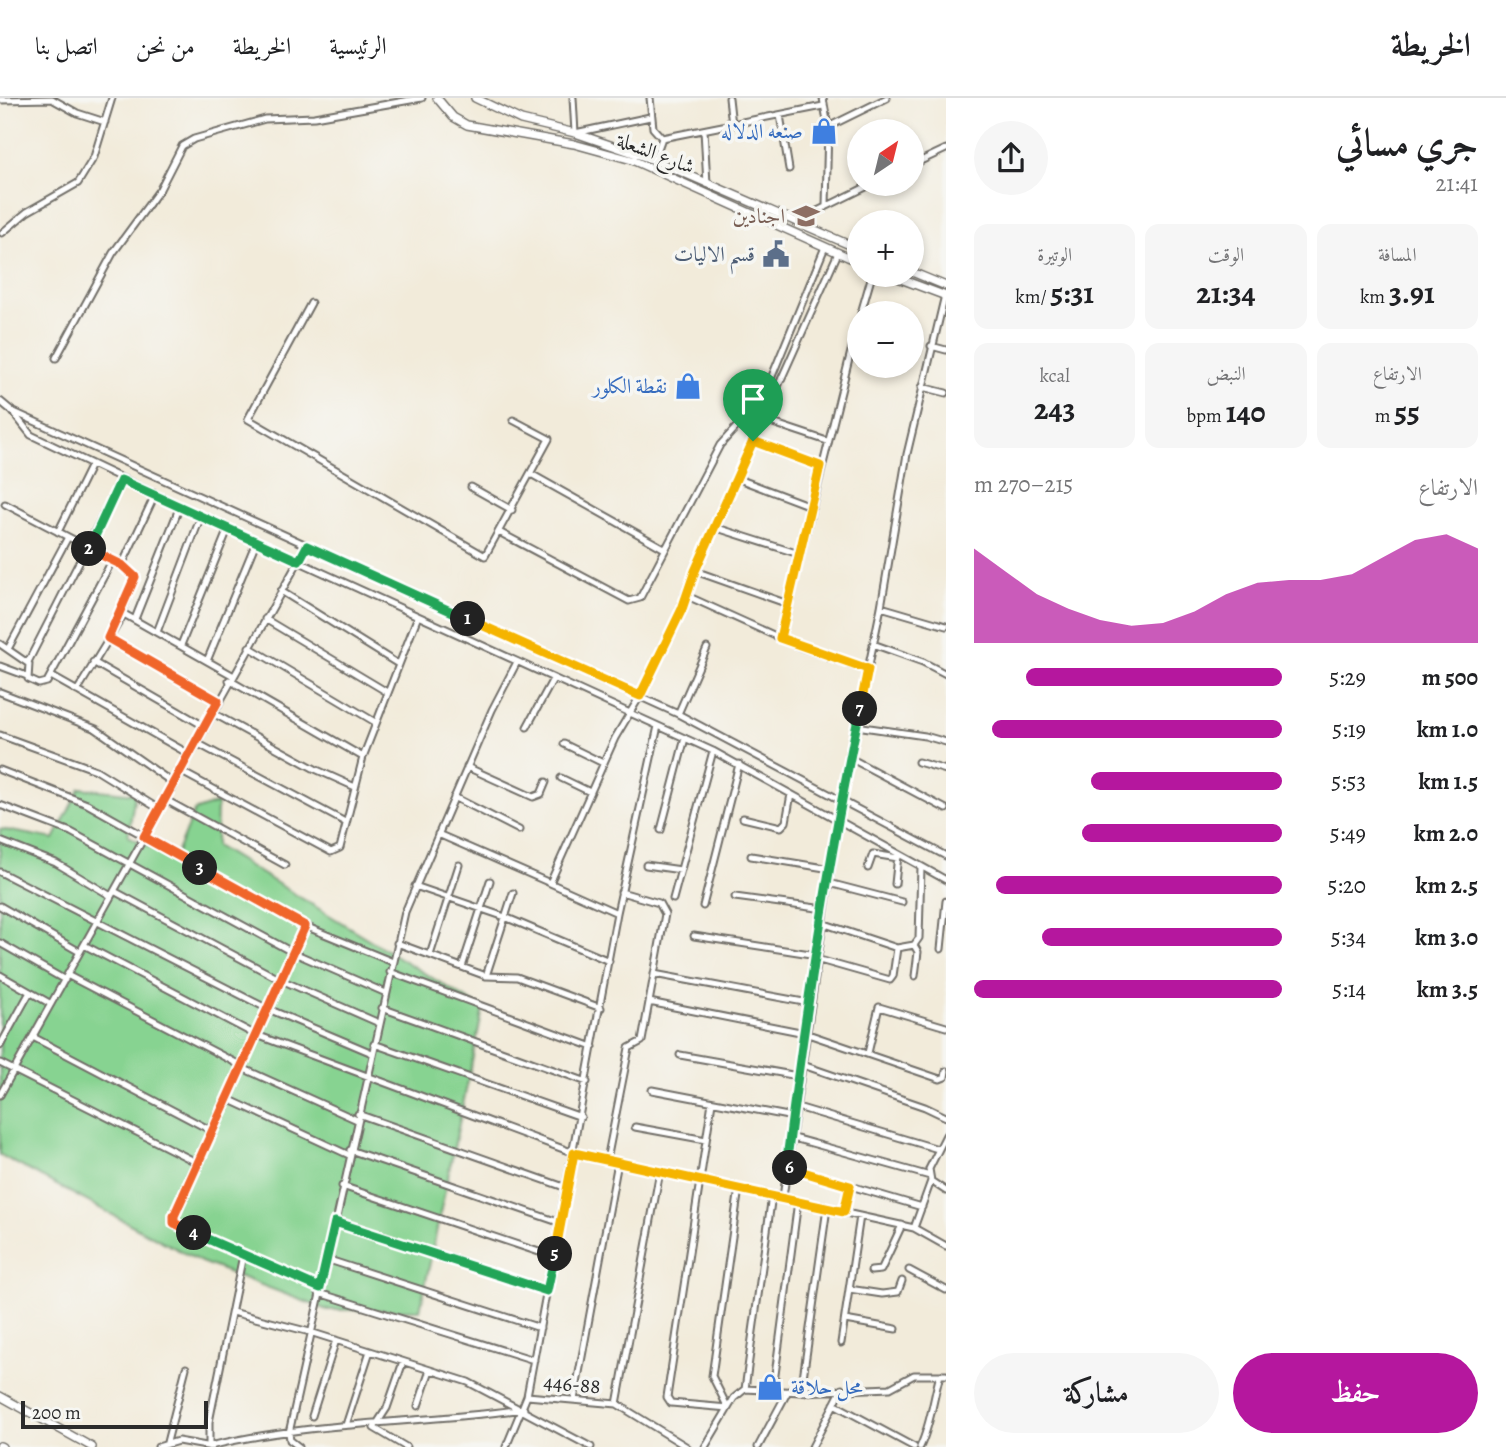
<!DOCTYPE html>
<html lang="ar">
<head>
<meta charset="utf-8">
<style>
  :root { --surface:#fff; --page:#f6f6f6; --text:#202124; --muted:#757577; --line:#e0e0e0; --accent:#b5179e }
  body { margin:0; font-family:Alegreya,Amiri,serif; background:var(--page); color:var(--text); direction:rtl; height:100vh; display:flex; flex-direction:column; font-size:26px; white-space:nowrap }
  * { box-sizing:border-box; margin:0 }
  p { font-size:23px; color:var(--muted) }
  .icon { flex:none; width:38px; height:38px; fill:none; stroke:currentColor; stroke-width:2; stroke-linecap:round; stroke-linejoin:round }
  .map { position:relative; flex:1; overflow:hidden; direction:ltr }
  .side { display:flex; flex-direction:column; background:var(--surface); width:560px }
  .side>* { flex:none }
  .needle { width:46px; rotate:35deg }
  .fabs { position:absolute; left:847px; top:21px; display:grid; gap:14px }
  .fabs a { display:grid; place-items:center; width:77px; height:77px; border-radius:50%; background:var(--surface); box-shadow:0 4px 10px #0003; font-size:35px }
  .scale { position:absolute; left:21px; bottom:18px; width:187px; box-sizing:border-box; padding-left:7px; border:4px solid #2b2b2b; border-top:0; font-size:19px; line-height:24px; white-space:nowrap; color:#2b2b2b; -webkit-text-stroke:5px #f6f6f2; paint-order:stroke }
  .pin { position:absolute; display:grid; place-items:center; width:60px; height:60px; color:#fff; margin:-72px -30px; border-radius:50% 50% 50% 0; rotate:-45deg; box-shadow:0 0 7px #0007 }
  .pin .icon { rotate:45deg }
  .km { position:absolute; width:35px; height:35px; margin:-18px; border-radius:50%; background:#222; color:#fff; font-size:19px; line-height:35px; text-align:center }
  .round { display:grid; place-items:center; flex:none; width:74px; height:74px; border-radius:37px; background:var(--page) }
  .overview { display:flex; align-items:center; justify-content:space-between; height:119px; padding:0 28px }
  h1 { font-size:38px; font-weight:600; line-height:52px }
  .stats { display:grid; grid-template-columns:repeat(3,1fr); gap:10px; height:119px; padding:7px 28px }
  .stats div { display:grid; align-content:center; border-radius:14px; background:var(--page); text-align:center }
  .stats b { font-size:30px; font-weight:600 }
  .stats small { font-size:19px; font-weight:400 }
  .stats p { font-size:19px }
  .chart { height:196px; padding:14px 28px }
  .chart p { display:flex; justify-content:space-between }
  .chart svg { width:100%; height:126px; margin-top:7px; fill:var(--accent); opacity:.7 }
  .cta { display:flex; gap:14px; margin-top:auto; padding:14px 28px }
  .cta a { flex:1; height:80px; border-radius:42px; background:var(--accent); color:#fff; font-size:28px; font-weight:600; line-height:80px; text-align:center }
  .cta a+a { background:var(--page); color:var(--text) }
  ul { padding:0 28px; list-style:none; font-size:23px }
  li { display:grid; grid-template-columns:112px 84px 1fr; align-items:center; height:52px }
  li i { height:18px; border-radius:9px; background:var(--accent) }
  header { display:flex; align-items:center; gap:42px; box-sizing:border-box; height:98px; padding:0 35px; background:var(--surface); border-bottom:2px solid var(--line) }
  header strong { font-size:33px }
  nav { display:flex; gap:38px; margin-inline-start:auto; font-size:24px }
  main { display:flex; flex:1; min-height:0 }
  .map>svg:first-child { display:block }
  .green { fill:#87d391; stroke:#597f5e; stroke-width:2 }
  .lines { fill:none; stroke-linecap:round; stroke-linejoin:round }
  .street-casing { stroke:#716e68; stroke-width:9 }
  .secondary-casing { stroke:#716e68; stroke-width:10 }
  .street { stroke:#fff; stroke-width:5 }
  .secondary { stroke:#fff; stroke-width:7 }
  .split-1-casing { stroke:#fff; stroke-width:14 }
  .split-2-casing { stroke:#fff; stroke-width:14 }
  .split-3-casing { stroke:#fff; stroke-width:14 }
  .split-4-casing { stroke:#fff; stroke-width:14 }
  .split-5-casing { stroke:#fff; stroke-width:14 }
  .split-6-casing { stroke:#fff; stroke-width:14 }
  .split-7-casing { stroke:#fff; stroke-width:14 }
  .split-8-casing { stroke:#fff; stroke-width:14 }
  .split-1 { stroke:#f5b400; stroke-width:9 }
  .split-2 { stroke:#22a559; stroke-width:9 }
  .split-3 { stroke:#f0652b; stroke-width:9 }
  .split-4 { stroke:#f0652b; stroke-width:9 }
  .split-5 { stroke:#22a559; stroke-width:9 }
  .split-6 { stroke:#f5b400; stroke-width:9 }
  .split-7 { stroke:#22a559; stroke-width:9 }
  .split-8 { stroke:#f5b400; stroke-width:9 }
  .labels { text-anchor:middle; stroke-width:7; stroke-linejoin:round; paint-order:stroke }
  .shop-label { font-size:21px; fill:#366cbe; stroke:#f6f6f2; text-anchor:end }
  .street-label { font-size:21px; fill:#2b2b2b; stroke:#f6f6f2 }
  .education-label { font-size:21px; fill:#785e54; stroke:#f6f6f2; text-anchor:end }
  .service-label { font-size:21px; fill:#4e5e75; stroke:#f6f6f2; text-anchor:end }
</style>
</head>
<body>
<header>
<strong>الخريطة</strong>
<nav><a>الرئيسية</a><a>الخريطة</a><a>من نحن</a><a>اتصل بنا</a></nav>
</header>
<main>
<section class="side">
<div class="overview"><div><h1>جري مسائي</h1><p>21:41</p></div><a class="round"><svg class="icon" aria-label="share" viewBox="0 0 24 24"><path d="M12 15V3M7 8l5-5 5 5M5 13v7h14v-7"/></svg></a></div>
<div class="stats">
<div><p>المسافة</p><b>3.91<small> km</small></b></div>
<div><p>الوقت</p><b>21:34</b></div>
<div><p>الوتيرة</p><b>5:31<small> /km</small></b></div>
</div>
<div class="stats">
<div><p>الارتفاع</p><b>55<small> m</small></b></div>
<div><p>النبض</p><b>140<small> bpm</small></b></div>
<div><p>kcal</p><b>243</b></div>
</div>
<div class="chart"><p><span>الارتفاع</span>215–270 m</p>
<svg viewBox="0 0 160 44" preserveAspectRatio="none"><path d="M0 44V11L10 19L20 27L30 32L40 36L50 38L60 37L70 33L80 27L90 23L100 22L110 22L120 20L130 14L140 8L150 6L160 11V44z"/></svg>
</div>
<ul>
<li><b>500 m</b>5:29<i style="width:83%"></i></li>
<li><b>1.0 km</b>5:19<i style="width:94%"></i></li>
<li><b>1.5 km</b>5:53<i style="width:62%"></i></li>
<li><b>2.0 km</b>5:49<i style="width:65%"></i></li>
<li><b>2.5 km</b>5:20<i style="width:93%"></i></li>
<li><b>3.0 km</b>5:34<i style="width:78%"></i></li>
<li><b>3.5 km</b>5:14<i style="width:100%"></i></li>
</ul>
<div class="cta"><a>حفظ</a><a>مشاركة</a></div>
</section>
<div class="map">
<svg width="946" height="1349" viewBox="0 0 946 1349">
  <rect width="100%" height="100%" fill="#f6f6f2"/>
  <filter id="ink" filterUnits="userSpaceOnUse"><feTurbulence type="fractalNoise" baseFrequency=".0143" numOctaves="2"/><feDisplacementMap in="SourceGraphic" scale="14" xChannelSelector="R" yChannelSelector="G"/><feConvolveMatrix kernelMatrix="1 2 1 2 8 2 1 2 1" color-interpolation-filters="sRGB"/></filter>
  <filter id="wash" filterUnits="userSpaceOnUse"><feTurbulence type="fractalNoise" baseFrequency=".00686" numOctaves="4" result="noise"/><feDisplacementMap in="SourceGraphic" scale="28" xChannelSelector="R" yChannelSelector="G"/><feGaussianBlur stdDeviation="1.57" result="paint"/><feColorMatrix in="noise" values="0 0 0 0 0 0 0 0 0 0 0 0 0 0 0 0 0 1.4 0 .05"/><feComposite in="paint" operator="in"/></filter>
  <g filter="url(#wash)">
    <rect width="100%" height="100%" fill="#f2ebda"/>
    <path class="green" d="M80,690L135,696L128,738L174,761L194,713L217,705L216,748L483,911L420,1212H327L201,1164L0,1057V731L54,741Z"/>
  </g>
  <g filter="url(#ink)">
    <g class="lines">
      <defs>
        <path id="street" d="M573,0L575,35L650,19
          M650,0L653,30L662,40L654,62
          M729,0L732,27
          M823,0L828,29L826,107
          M0,2L52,1L77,15L105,24
          M780,17L789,71
          M828,29L887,0
          M704,32L707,86
          M662,40L823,8
          M912,67L946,51
          M795,124L872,86
          M2,135L27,114L78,85L94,59L112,0
          M311,205L248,321L485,458L549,341L513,322
          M861,215L872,177
          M931,248L946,252
          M56,260L113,155L160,91L182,48L194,41L265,21L314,19L422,0
          M922,289L946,295
          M0,303L12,313L31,337L256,444L713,653L946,782
          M12,313L678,616L946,758
          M764,322L827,343
          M753,343L820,368
          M531,376L665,451
          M736,380L810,408
          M471,389L512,412
          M5,406L122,467L155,397
          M714,429L799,456
          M58,434L91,367
          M499,434L629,503L640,500L720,347L763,300L825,149
          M695,473L788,506
          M281,493L398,566
          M685,497L800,549L868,571
          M881,509L946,528
          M121,517L135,479L122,467
          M135,521L180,408
          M265,521L387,594
          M157,534L201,418
          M108,540L218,603
          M780,540L859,221
          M0,546L29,566L28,581L39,586L47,584L112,463
          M873,546L923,564L946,576
          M181,547L228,431
          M249,549L375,624
          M8,551L68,439
          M207,563L256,444
          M28,564L121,382
          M93,564L204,628
          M0,568L27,578
          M51,578L189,656
          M229,582L363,659
          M77,593L124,516L232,577
          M0,594L96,631L173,685
          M211,614L315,671L355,689
          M678,616L707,550
          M856,628L925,638L946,644
          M527,629L553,581
          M0,637L96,672L159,711
          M195,644L345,724
          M564,646L603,665
          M850,660L946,711
          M918,664L946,672
          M467,669L533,699L541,696L546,684
          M0,672L87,706L305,828L393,864
          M180,673L331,754L340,750L363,659L418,518
          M561,680L590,694
          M454,699L519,732
          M164,701L285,767
          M0,707L71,734L292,854L386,895
          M743,720L781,729L786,724L791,696
          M661,732L685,640
          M438,736L550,785
          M0,743L56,765L111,798
          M751,758L831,771
          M646,767L681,772
          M868,770L873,756L898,760
          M0,774L266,910L372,955
          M829,785L902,804
          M895,786L898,757
          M415,788L505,819L609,863
          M114,793L279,881L379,925
          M735,799L824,811
          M673,801L713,653
          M0,808L80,854
          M703,808L739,666
          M617,815L550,785L615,640L640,598L682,511L695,473L838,155
          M822,825L897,850L914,847L919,840L921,769
          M305,828L173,1122L177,1128L320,1190
          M694,838L817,857
          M0,845L65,882
          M397,845L486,878L517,879L601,910
          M84,847L254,936L574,1055L914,1130L946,1148
          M914,847L918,854L915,878
          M941,851L946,803
          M430,857L459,767
          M816,861L890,882L893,878L897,850
          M462,869L490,783
          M390,874L593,949
          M654,876L809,905
          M0,877L51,906
          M67,877L240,967
          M486,878L513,795
          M649,904L805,935L940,981L945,979L946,973
          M382,910L587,984
          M33,939L212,1033
          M374,946L581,1019
          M0,948L30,894
          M868,955L879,909L946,929
          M680,957L798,978
          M0,965L198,1065
          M800,966L925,1009L946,1019
          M240,969L357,1022
          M652,992L793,1019
          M0,997L307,448
          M226,1000L349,1057
          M712,1004L667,1299L671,1305L728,1310
          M794,1008L938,1051
          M358,1016L567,1090
          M635,1029L706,1042
          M946,1037L929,1071L931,1083L946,1093
          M790,1039L930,1078
          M350,1052L561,1125
          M607,1062L629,950L642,943L665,816L659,805L621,794
          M786,1069L922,1109
          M342,1088L554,1159
          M783,1099L841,702L881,509L907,356L945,197
          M844,1114L850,1088
          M335,1123L547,1193
          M914,1130L931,1083
          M326,1161L540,1230
          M909,1172L946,1192
          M871,1173L881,1172L902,1127
          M849,1191L882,1196L898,1194L902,1183
          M319,1195L534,1262
          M232,1214L310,1234L468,1284L591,1349
          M845,1222L896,1231
          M841,1245L860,1118
          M403,1264L387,1310L374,1330L406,1349
          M745,1291L772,1097
          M773,1292L798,1103
          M801,1294L827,1110
          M527,1298L617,1306L687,1349
          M574,1302L618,1064
          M617,1306L660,1073
          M834,1306L914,1349
          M418,1308L430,1272
          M728,1310L712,1278L739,1090
          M312,1318L336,1242
          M346,1327L370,1253
          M167,1344L186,1270
          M210,1348C313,1323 419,1326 524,1311
          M158,1349L178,1343L212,1349
          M209,1349V1324L243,1157
          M299,1349L290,1342L289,1335L405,814L492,612L517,564
          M506,1349L527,1298L617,815L658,628
          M705,1349L734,1300L745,1291L801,1294L890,1290L914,1277H946
          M758,1349L788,1293
          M812,1349L842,1291
          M920,1349C931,1326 933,1301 940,1277"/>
        <path id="secondary" d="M437,0L453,19L467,27L574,46L632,62L859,164
          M475,0L521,22L575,35L654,62L859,151
          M912,174L946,188
          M890,177L946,198
          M0,1298L92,1349
          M0,1348L2,1349"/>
      </defs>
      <use href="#street" class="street-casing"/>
      <use href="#secondary" class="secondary-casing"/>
      <use href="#street" class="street"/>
      <use href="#secondary" class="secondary"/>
    </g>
  </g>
  <g class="lines" filter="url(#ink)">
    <defs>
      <path id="split-1" d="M468,521L640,598L682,511L695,473L753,343"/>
      <path id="split-2" d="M89,451L121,382L299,463L307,448L468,521"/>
      <path id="split-3" d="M89,451L122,467L135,479L108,540L218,603L144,739L200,770"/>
      <path id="split-4" d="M194,1135L174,1125V1118L305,828L200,770"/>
      <path id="split-5" d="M194,1135L320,1190L335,1124L547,1193L555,1156"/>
      <path id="split-6" d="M555,1156L574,1055L844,1114L850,1088L790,1070"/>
      <path id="split-7" d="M790,1070L786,1069C805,916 828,762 860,611"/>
      <path id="split-8" d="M753,343L820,368L780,540L868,571L860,611"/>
    </defs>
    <use href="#split-1" class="split-1-casing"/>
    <use href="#split-2" class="split-2-casing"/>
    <use href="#split-3" class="split-3-casing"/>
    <use href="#split-4" class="split-4-casing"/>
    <use href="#split-5" class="split-5-casing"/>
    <use href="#split-6" class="split-6-casing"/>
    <use href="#split-7" class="split-7-casing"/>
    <use href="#split-8" class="split-8-casing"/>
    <use href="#split-1" class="split-1"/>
    <use href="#split-2" class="split-2"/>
    <use href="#split-3" class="split-3"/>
    <use href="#split-4" class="split-4"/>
    <use href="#split-5" class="split-5"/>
    <use href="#split-6" class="split-6"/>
    <use href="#split-7" class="split-7"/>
    <use href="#split-8" class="split-8"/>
  </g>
  <defs>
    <symbol id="shop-bare" viewBox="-9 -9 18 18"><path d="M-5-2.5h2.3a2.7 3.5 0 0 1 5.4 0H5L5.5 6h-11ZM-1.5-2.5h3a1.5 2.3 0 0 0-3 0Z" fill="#3f7fe0" stroke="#f6f6f2" stroke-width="2.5" paint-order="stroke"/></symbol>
    <symbol id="school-bare" viewBox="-9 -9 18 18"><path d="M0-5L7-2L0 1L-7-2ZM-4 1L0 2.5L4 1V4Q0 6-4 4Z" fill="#8d6e63" stroke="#f6f6f2" stroke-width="2.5" paint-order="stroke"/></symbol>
    <symbol id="civic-bare" viewBox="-9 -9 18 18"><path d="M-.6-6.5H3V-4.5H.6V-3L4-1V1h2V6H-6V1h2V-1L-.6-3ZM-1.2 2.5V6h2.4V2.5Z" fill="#5c6f8a" stroke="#f6f6f2" stroke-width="2.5" paint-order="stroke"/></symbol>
  </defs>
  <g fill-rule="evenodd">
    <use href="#shop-bare" x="805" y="14" width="38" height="38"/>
    <use href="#school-bare" x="787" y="99" width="38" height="38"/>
    <use href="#civic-bare" x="757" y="137" width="38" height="38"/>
    <use href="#shop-bare" x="669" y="269" width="38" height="38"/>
    <use href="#shop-bare" x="751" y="1270" width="38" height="38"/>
  </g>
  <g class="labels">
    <g class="shop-label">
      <text x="803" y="40">صنعه الدلاله</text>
      <text x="667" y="295">نقطة الكلور</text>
      <text x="791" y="1296" text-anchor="start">محل حلاقة</text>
    </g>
    <g class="street-label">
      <text transform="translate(656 55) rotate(21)" y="7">شارع الشعلة</text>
      <text transform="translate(572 1286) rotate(5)" y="7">446-88</text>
    </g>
    <g class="education-label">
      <text x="785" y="125">اجنادين</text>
    </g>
    <g class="service-label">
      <text x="755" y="163">قسم الاليات</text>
    </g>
  </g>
</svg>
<div class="fabs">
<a><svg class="needle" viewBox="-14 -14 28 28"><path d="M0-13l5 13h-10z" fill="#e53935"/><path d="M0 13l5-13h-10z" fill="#757577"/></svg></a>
<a>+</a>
<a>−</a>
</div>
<div class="scale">200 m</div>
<div class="pin" style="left:753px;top:343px;background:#1e9e55"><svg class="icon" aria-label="arrive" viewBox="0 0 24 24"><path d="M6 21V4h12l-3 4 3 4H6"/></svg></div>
<b class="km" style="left:468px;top:521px">1</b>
<b class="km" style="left:89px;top:451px">2</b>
<b class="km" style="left:200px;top:770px">3</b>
<b class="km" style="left:194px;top:1135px">4</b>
<b class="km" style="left:555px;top:1156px">5</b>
<b class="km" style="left:790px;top:1070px">6</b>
<b class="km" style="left:860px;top:611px">7</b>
</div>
</main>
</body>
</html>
